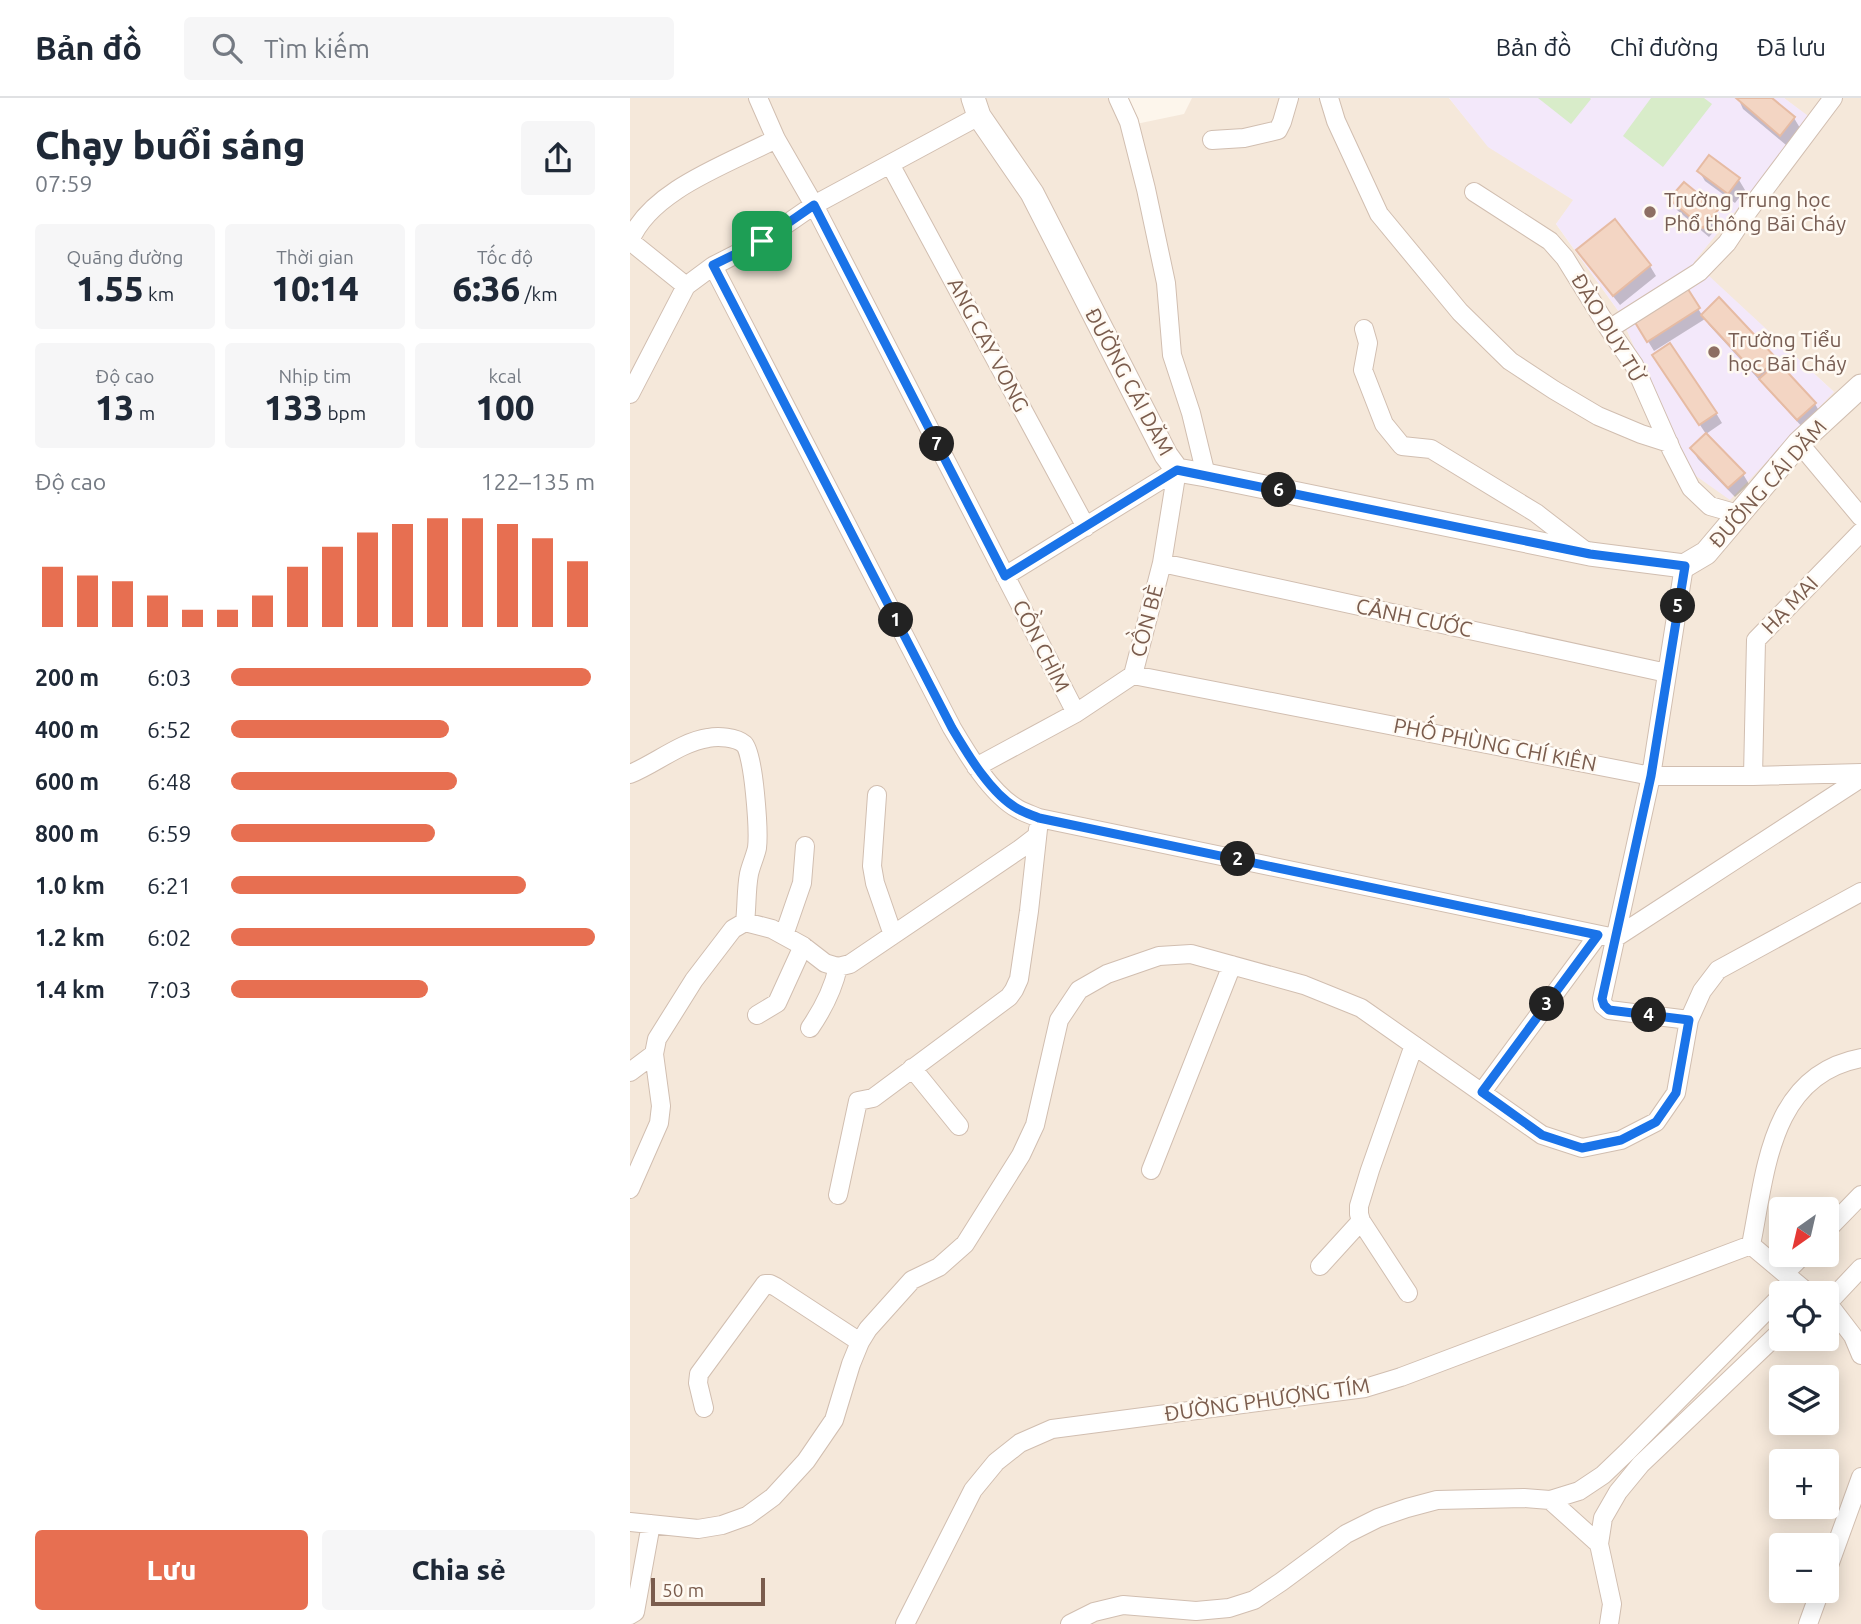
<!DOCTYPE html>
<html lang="vi">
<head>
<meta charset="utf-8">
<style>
  :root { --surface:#fff; --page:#f6f6f7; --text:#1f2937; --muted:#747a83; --line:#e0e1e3; --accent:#e76f51 }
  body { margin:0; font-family:Ubuntu,sans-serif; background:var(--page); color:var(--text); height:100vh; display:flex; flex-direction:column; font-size:26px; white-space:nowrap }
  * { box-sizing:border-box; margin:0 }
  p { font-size:23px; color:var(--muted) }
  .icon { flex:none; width:38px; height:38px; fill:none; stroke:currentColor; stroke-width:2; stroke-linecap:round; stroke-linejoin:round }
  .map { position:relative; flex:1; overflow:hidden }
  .sheet { display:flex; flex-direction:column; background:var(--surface); width:630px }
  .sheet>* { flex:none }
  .needle { width:46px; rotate:214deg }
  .tools { position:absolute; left:1139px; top:1099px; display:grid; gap:14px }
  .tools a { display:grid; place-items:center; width:70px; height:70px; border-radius:7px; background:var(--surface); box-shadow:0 4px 18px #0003; font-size:35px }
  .scale { position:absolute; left:21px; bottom:18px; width:114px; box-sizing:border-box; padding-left:7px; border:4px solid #7a5c4d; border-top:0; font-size:19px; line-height:24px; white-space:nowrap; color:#7a5c4d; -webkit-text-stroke:5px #fffaf3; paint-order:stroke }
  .pin { position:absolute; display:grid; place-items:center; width:60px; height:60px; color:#fff; margin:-30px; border-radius:14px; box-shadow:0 4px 10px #0006 }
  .km { position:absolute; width:35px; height:35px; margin:-18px; border-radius:50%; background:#222; color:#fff; font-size:19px; line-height:35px; text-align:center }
  .round { display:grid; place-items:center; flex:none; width:74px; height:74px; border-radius:7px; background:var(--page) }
  .summary { display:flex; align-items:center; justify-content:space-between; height:119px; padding:0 35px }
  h1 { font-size:38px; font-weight:800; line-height:52px }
  .stats { display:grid; grid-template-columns:repeat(3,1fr); gap:10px; height:119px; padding:7px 35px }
  .stats div { display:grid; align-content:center; border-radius:7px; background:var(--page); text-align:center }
  .stats b { font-size:35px; font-weight:800 }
  .stats small { font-size:19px; font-weight:400 }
  .stats p { font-size:19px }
  .chart { height:196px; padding:14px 35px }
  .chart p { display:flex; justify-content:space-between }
  .chart svg { width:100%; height:126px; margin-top:7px; stroke:var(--accent); stroke-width:6 }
  .primary-button { display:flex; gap:14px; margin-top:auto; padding:14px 35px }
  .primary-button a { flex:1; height:80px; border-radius:7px; background:var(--accent); color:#fff; font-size:28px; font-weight:800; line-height:80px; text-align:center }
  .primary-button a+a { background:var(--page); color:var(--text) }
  ul { padding:0 35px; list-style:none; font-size:23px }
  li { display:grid; grid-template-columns:112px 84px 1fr; align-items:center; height:52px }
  li i { height:18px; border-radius:9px; background:var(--accent) }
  header { display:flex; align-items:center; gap:42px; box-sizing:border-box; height:98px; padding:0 35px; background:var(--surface); border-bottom:2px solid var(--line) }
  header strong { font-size:33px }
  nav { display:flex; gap:38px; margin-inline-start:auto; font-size:24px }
  .search { width:490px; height:63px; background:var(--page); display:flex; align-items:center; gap:18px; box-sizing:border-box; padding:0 24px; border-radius:7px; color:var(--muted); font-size:26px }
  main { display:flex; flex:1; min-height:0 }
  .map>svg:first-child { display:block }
  .residential { fill:#f5e8da; fill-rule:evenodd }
  .education { fill:#f3e8fa }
  .green { fill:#d8ecc9 }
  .shadow { fill:#0003 }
  .building { fill:#f3d5c3; stroke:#e6bba3; stroke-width:2 }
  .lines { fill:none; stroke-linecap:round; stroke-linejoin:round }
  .minor-casing { stroke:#d1beb0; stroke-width:20 }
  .tertiary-casing { stroke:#d1beb0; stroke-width:25 }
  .minor { stroke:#fff; stroke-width:18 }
  .tertiary { stroke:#fff; stroke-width:23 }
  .route-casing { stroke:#fff; stroke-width:14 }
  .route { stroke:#1a73e8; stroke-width:9 }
  .education-dot { fill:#8d6e63; stroke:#fffaf3; stroke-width:2.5 }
  .labels { text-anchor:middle; stroke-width:5; stroke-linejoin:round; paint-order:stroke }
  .education-label { font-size:21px; fill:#785e54; stroke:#fffaf3; text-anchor:start }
  .street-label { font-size:21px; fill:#7a5c4d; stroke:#fffaf3 }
</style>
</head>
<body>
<header>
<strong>Bản đồ</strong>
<div class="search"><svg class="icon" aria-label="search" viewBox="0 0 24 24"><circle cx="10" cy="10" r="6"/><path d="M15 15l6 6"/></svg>Tìm kiếm</div>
<nav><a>Bản đồ</a><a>Chỉ đường</a><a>Đã lưu</a></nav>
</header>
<main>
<section class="sheet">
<div class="summary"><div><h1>Chạy buổi sáng</h1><p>07:59</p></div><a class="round"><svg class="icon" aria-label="share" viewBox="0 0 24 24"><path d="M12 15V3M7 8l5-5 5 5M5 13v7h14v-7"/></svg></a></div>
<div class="stats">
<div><p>Quãng đường</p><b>1.55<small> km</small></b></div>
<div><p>Thời gian</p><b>10:14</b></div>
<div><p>Tốc độ</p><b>6:36<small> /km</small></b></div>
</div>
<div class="stats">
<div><p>Độ cao</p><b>13<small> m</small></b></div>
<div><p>Nhịp tim</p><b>133<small> bpm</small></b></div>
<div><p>kcal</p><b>100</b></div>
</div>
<div class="chart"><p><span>Độ cao</span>122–135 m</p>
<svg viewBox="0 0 160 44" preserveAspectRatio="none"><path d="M5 44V23M15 44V26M25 44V28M35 44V33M45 44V38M55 44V38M65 44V33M75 44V23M85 44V16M95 44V11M105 44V8M115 44V6M125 44V6M135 44V8M145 44V13M155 44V21"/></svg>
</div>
<ul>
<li><b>200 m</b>6:03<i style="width:99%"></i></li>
<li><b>400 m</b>6:52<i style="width:60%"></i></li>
<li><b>600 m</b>6:48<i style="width:62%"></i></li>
<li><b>800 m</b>6:59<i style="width:56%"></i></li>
<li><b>1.0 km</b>6:21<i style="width:81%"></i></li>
<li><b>1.2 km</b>6:02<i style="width:100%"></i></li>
<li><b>1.4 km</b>7:03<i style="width:54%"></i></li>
</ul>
<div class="primary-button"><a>Lưu</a><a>Chia sẻ</a></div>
</section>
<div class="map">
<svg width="1231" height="1526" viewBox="0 0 1231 1526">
  <rect width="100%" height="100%" fill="#fdf6ec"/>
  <path class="residential" d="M0,0H491L506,26L554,16L562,0H819L859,49L944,102L926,126L989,214L1041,331L1204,294L1063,164L1181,21L1154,0H1231V1526H0ZM1152,1111H1197V1157H1152ZM1152,1195H1197V1241H1152ZM1152,1279H1197V1325H1152ZM1152,1363H1197V1409H1152ZM1152,1447H1197V1493H1152Z"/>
  <path class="education" d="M819,0H1154L1181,20L1064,164L1204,294L1100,402L1066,378L1055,367L989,214L926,126L943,102L858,49Z"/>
  <path class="green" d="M908,0H960L961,1L941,26Z
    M1021,0H1074L1082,6L1033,69L993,38Z"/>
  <path class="shadow" d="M1108,0H1140L1164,20L1170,30L1156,47L1113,11Z
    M1080,59L1109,82L1115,92L1105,105L1075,83L1069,73Z
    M1041,102L1086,114L1092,124L1079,139L1047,112Z
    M985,124L1020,168L1026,178L990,207L954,162Z
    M1055,190L1072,217L1145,262L1185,306L1191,316L1174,331L1079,227L1075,221L1024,253L1005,222Z
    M1030,267L1086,315L1092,325L1076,336Z
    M1062,351L1113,376L1119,386L1105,399L1068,361Z"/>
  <path class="building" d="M1106,0H1142L1165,19L1150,38Z
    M1079,57L1110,80L1098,96L1067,73Z
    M1054,84L1088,112L1073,130L1039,101Z
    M985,121L1021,167L983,198L946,152Z
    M1056,188L1070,210L1017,244L1003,221Z
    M1089,199L1147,261L1128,278L1071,217Z
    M1040,245L1087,315L1069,327L1022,257Z
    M1148,264L1186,305L1167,322L1129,281Z
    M1076,335L1115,375L1098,390L1060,350Z"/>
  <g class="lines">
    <defs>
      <path id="minor" d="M128,0L146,41L184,107L446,615
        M488,0L499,24L516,91L536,185L542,257L561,315L576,377
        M699,0L706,23L749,116L830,214L880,263L924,292L968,318L1011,336L1039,345
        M582,42L614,40L648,32L652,24L659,0
        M260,66L456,429
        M844,94L920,143L935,160L979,231L1004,267L1042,353L1061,390L1080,408L1108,416
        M0,143L56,188L83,168L322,630C338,657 361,696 388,711C395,715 402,717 409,720L985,840
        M0,143C20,92 100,65 146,41
        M83,168L132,143L184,107L349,18
        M734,231L738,245L733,272L754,326L772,348L801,351L906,415L954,452
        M979,231L1069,174L1097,145L1119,112L1203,0
        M0,296L56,188
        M1169,345L1231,419
        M532,465L1037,575
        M1054,468L1021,678L972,901L973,907L979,912L1059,922
        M375,478L547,372
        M503,577L1021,678H1123L1231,675
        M346,669L446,615L503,577L532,465L547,372
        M0,676C25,666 51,644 78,640C88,638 106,639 114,646C124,655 129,734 127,750C125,759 121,767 119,776C116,792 117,808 115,824
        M1123,678L1126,542L1231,434
        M247,697L242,768L245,785L263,837
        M154,837L172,785L175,748
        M985,840L1231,680
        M127,917L147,905L173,848
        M180,930C193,911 203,892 208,869
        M282,970L329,1028
        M0,974L24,956
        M852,994L968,837
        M521,1072L602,867
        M0,1091L29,1025L31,1008L24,956L27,941L64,882L103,831L115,824L142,831L173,848L195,865L208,869L220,866L390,751L407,738
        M208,1097L228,1003L243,1000L379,899L384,892L389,881L399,813L408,731
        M1197,1132L1231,1097
        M1121,1147C1136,1073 1140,977 1231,960
        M1121,1147L1178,1195
        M690,1168L731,1123
        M1155,1175L1173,1157
        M778,1195L731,1123L729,1116V1108L740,1072L784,947
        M1197,1204L1223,1238L1231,1257
        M1198,1205L1231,1170
        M74,1310L68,1285L69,1276L135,1186H140L146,1189L230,1244
        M920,1402L969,1446
        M0,1424L68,1431L92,1427L117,1418L143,1399L176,1363L204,1322L221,1266L230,1244L238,1231L282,1182L309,1169L335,1146L391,1057L405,1027L429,922L449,892L477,876L529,858L561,856L674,887L731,910L912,1037L952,1050L991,1042L1026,1024L1046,995L1059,922L1072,893L1088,872L1231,794
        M1197,1473L1231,1379
        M0,1517L5,1514L21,1426
        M275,1526L343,1392L366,1364L390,1345L422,1331L735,1290L771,1279L1121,1147
        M440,1526L464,1514L493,1507L566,1513L599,1510L624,1502L651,1484L716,1436L748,1420L777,1410L807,1402L894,1400L920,1402L949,1393L973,1377L997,1354L1152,1197
        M979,1526L982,1506L969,1446L973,1420L988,1394L1011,1366L1152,1232
        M1178,1526L1190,1493"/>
      <path id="tertiary" d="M343,0L349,18L402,95L536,357L547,372L576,377L960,456L1054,468L1076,455L1169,345L1231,288"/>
    </defs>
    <use href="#minor" class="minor-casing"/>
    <use href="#tertiary" class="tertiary-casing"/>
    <use href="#minor" class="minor"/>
    <use href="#tertiary" class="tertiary"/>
  </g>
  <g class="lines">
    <defs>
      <path id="route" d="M184,107L375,478L547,372L960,456L1055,468L1021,678L972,901L974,907L979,912L1059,922L1046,995L1026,1024L991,1042L952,1050L912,1037L852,994L968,837L409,720C402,717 395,715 388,711C361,696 338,657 322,630L83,167L132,143Z"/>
    </defs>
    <use href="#route" class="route-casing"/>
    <use href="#route" class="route"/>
  </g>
  <g class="education-dot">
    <circle cx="1020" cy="114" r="7"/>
    <circle cx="1084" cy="254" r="7"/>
  </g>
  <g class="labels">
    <g class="education-label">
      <text x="1034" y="109">Trường Trung học<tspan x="1034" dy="24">Phổ thông Bãi Cháy</tspan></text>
      <text x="1098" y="249">Trường Tiểu<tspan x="1098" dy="24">học Bãi Cháy</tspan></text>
    </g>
    <g class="street-label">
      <text transform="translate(978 230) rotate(59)" y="7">ĐÀO DUY TỪ</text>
      <text transform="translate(358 247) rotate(62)" y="7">ANG CAY VONG</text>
      <text transform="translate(499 284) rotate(62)" y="7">ĐƯỜNG CÁI DĂM</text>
      <text transform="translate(1138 386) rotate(-48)" y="7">ĐƯỜNG CÁI DĂM</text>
      <text transform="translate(1160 507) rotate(-46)" y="7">HẠ MAI</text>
      <text transform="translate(784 520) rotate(12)" y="7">CẢNH CƯỚC</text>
      <text transform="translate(517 523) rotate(-75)" y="7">CỒN BÈ</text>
      <text transform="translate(411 548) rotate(63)" y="7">CỒN CHÌM</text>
      <text transform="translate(865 647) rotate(11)" y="7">PHỐ PHÙNG CHÍ KIÊN</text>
      <text transform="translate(637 1302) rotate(-8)" y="7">ĐƯỜNG PHƯỢNG TÍM</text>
    </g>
  </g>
</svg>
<div class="tools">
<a><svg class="needle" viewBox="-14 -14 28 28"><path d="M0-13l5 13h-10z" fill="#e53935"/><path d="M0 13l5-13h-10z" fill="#747a83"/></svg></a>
<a><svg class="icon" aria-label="locate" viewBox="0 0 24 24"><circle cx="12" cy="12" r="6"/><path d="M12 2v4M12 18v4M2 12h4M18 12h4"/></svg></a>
<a><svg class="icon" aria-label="layers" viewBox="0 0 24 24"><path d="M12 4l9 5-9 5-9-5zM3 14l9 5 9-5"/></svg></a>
<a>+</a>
<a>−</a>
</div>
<div class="scale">50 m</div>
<div class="pin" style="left:132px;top:143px;background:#1e9e55"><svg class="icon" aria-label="arrive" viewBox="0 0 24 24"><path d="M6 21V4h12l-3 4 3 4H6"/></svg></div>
<b class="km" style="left:266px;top:522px">1</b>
<b class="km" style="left:608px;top:761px">2</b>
<b class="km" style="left:917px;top:906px">3</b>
<b class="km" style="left:1019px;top:917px">4</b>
<b class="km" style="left:1048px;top:508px">5</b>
<b class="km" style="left:649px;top:392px">6</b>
<b class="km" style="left:307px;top:346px">7</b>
</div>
</main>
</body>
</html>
